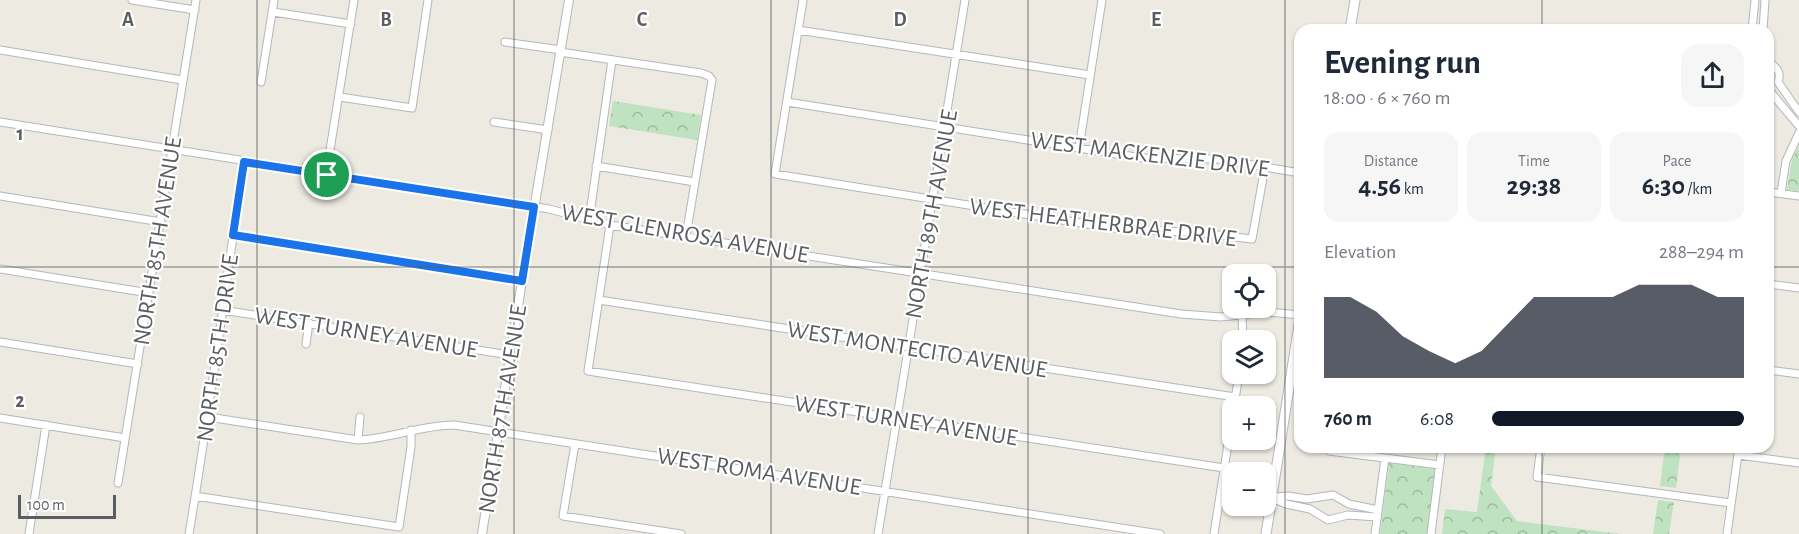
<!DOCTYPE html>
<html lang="en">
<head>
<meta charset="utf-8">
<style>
  :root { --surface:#fff; --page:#f6f6f7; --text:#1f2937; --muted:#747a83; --accent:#111827 }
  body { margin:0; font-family:"Alegreya Sans",sans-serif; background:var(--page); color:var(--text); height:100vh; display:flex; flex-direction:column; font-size:22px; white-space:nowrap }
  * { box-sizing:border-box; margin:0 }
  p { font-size:20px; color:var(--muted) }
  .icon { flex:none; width:33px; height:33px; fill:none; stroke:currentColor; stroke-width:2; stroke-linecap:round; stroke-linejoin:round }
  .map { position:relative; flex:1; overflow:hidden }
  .panel { position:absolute; left:1294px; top:24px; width:480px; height:429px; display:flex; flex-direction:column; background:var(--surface); border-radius:18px; box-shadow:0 2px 4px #0004 }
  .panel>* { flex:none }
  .buttons { position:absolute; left:1222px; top:264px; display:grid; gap:12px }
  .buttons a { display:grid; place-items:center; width:54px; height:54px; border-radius:12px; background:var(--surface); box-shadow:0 2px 4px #0004; font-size:30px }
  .scale { position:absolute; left:18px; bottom:15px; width:98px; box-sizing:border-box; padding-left:6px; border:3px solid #5a5d61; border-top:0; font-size:16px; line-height:21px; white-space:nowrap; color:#5a5d61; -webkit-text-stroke:4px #fff; paint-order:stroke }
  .pin { position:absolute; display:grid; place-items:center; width:51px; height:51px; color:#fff; margin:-26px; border:3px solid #fff; border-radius:50%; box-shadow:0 2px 6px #0007 }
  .round { display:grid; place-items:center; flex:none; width:63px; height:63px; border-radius:18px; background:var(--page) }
  .headline { display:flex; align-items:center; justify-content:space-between; height:102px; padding:0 30px }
  h1 { font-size:33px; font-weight:600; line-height:45px }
  .stats { display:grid; grid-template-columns:repeat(3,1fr); gap:9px; height:102px; padding:6px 30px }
  .stats div { display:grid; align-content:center; border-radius:15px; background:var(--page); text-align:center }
  .stats b { font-size:26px; font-weight:600 }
  .stats small { font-size:16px; font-weight:400 }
  .stats p { font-size:16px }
  .chart { height:168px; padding:12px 30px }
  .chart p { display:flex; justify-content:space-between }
  .chart svg { width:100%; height:108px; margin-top:6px; fill:var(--accent); opacity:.7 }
  ul { padding:0 30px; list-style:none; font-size:20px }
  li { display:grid; grid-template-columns:96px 72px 1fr; align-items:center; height:45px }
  li i { height:15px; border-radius:8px; background:var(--accent) }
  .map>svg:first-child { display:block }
  .park { fill:url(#park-crowns) }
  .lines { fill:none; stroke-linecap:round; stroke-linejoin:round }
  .minor-casing { stroke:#b4b7bb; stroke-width:9 }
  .tertiary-casing { stroke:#b4b7bb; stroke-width:10 }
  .secondary-casing { stroke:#b5b8bd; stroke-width:11 }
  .minor { stroke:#fff; stroke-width:7 }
  .tertiary { stroke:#fff; stroke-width:8 }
  .secondary { stroke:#fff; stroke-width:9 }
  .route-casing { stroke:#fff; stroke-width:12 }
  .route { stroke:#1a73e8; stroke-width:8 }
  .grid { fill:none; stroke:#5a5d61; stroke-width:1.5; stroke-opacity:0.55 }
  .labels { text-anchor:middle; stroke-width:4.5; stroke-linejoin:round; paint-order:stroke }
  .street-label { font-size:24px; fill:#5a5d61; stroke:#fff }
  .grid-label { font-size:20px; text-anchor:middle; font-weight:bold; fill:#5a5d61; stroke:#fff; stroke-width:4.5; stroke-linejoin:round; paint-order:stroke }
</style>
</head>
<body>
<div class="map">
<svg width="1799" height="534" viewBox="0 0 1799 534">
  <defs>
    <pattern id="park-crowns" width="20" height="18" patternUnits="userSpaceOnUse" patternTransform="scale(1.5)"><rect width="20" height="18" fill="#bfe2c0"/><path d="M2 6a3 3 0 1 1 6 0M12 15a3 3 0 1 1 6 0" fill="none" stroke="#9eba9f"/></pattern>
  </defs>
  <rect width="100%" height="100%" fill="#eceae1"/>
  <path class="park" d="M613,101L701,115L697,140L609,126Z
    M1799,146V191L1787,190L1792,159Z
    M1486,447H1496L1491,486L1517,521L1621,534H1442L1445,509L1477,512Z
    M1665,447H1681L1676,488L1660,486Z
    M1389,463L1435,469L1427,534H1380Z
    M1658,500L1674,502L1669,534H1653Z"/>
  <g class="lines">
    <defs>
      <path id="minor" d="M132,0L195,10
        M803,0L775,174L1112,228L1201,233L1252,239L1265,167
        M273,12L351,24
        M798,30L1090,75
        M1752,30L1755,0
        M1763,30L1765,0
        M505,42L561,50
        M0,50L182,80
        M560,52L701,73L709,76L712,80L686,236
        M1768,61C1776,67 1782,72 1778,82L1799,112
        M261,82L274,0
        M1768,89L1799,126
        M340,97L412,108L428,0
        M787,102L1142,158L1218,159L1300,173
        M0,122L549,209L610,225L1181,314L1221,317L1268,312L1300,315
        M494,122L548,130
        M1079,148L1102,0
        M596,166L695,182
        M326,175L354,0
        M1768,192L1799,196
        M1781,193L1786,161L1799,133
        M0,196L161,222
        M589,220L612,60
        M610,225L588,371L1224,468
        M233,235L522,281
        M0,269L149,293
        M1768,284L1799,288
        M599,300L1235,397
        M222,310L510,355
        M1242,315L1243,340
        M0,342L138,364
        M306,344L309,323
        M1768,370L1799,374
        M1234,406L1239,374
        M208,417L358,440C390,439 421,425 454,425L1160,534
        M0,418L125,438
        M358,440L360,417
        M575,444L563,516L681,534
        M1330,447L1329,451L1440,465
        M1541,447L1537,477L1731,503
        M1738,455L1799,463
        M118,483L196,0
        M195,496L399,527L411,447V430
        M1275,497L1288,496L1307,499L1333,495L1349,504L1378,510
        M1272,498L1286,504L1310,509L1328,520L1348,515L1377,517
        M29,534L46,425
        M189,534C210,410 225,286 244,162
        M878,534L965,0
        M1214,534L1233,412
        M1375,534L1385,458
        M1431,534L1442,447
        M1727,534L1739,447"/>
      <path id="tertiary" d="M482,534L522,281L569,0"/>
      <path id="secondary" d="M1350,30L1355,0
        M1266,534L1300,318"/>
    </defs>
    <use href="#minor" class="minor-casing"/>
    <use href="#tertiary" class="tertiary-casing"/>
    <use href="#secondary" class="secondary-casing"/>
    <use href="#minor" class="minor"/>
    <use href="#tertiary" class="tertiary"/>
    <use href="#secondary" class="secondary"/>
  </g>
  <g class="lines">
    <defs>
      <path id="route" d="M244,162L534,207L522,281L233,235Z"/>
    </defs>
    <use href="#route" class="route-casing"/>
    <use href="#route" class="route"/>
  </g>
  <path class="grid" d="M257,0V534M514,0V534M771,0V534M1028,0V534M1285,0V534M1542,0V30M0,267H1300M1768,267H1799M1542,447V534"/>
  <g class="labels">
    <g class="street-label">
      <text transform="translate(1150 154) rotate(7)" y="8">WEST MACKENZIE DRIVE</text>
      <text transform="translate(931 214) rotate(-80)" y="8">NORTH 89TH AVENUE</text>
      <text transform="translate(1103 222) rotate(7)" y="8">WEST HEATHERBRAE DRIVE</text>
      <text transform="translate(685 233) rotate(10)" y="8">WEST GLENROSA AVENUE</text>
      <text transform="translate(157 241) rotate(-81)" y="8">NORTH 85TH AVENUE</text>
      <text transform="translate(366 332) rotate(9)" y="8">WEST TURNEY AVENUE</text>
      <text transform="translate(217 348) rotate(-82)" y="8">NORTH 85TH DRIVE</text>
      <text transform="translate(917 349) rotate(9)" y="8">WEST MONTECITO AVENUE</text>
      <text transform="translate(502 409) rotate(-81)" y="8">NORTH 87TH AVENUE</text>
      <text transform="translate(906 420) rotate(9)" y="8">WEST TURNEY AVENUE</text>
      <text transform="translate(759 471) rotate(9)" y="8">WEST ROMA AVENUE</text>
    </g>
  </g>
  <g class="grid-label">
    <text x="128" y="26">A</text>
    <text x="386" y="26">B</text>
    <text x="642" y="26">C</text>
    <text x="900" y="26">D</text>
    <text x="1156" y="26">E</text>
    <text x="20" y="140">1</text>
    <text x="20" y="407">2</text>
  </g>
</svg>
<div class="buttons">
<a><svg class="icon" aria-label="locate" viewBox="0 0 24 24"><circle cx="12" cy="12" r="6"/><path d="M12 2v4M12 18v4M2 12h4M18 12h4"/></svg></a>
<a><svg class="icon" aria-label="layers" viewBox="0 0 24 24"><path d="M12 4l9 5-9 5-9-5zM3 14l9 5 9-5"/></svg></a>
<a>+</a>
<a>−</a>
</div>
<div class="scale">100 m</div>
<div class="pin" style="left:327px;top:175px;background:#1e9e55"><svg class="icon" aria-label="arrive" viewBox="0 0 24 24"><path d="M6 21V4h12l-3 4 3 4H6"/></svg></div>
<section class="panel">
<div class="headline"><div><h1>Evening run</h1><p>18:00 · 6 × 760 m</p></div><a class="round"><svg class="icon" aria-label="share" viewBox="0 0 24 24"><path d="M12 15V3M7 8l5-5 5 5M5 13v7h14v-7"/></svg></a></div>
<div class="stats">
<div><p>Distance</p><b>4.56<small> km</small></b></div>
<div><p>Time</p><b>29:38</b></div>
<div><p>Pace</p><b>6:30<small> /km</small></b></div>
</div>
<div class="chart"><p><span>Elevation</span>288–294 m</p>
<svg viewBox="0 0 160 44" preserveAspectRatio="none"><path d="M0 44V11L10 11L20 17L30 27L40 33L50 38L60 33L70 22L80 11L90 11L100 11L110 11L120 6L130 6L140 6L150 11L160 11V44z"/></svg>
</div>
<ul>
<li><b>760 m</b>6:08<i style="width:100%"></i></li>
</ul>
</section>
</div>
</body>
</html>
